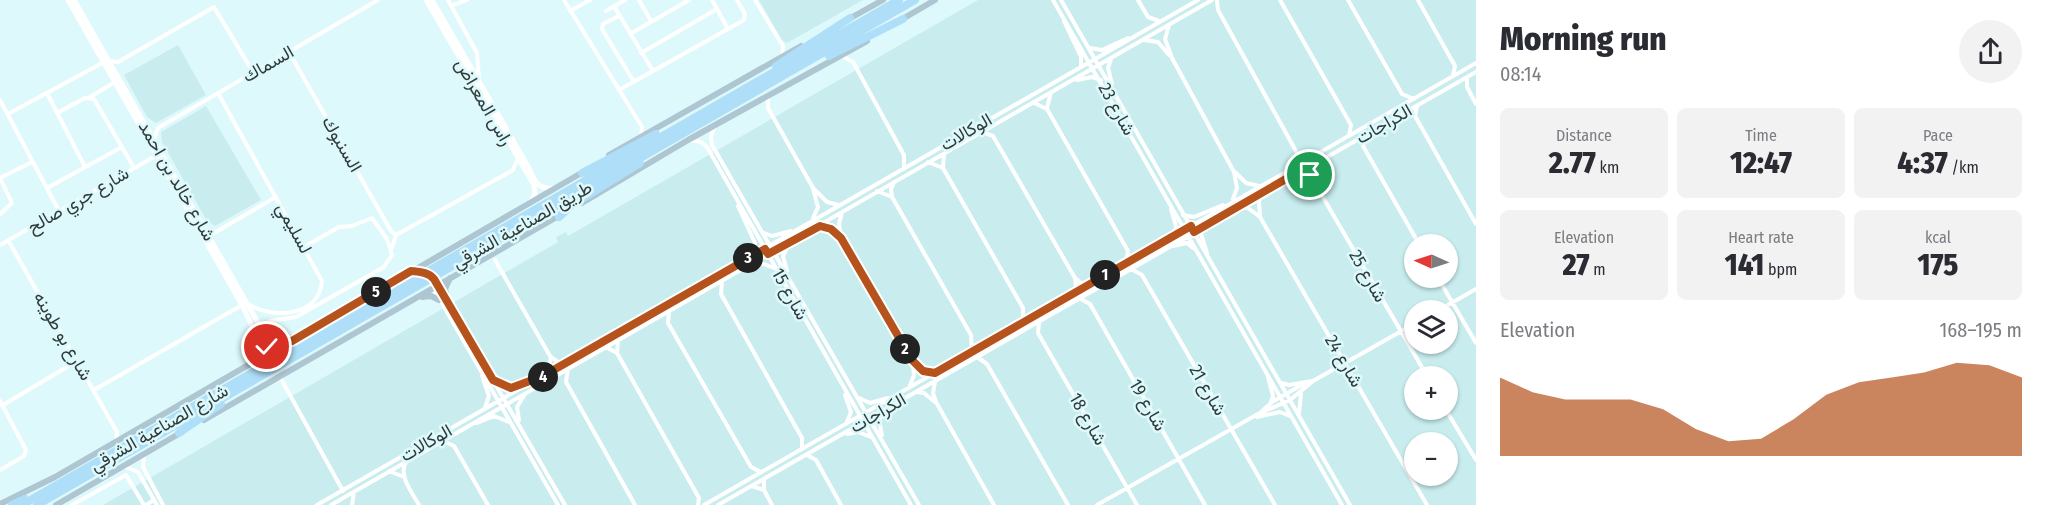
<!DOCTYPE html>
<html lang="en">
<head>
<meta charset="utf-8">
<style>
  :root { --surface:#fff; --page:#f2f2f3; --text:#2b2b33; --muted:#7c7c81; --accent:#b6521b }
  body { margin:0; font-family:"Fira Sans Condensed",Vazirmatn,sans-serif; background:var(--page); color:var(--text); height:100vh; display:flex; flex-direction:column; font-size:22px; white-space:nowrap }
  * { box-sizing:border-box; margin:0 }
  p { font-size:20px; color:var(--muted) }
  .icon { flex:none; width:33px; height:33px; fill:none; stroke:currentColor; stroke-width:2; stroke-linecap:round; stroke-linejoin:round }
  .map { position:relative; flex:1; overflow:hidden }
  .side { display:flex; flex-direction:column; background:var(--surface); width:570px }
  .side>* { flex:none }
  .needle { width:39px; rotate:273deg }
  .fabs { position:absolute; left:1404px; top:234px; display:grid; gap:12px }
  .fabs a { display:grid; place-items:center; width:54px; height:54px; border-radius:50%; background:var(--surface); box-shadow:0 2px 4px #0004; font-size:30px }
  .pin { position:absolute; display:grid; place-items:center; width:51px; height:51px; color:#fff; margin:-26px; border:3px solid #fff; border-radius:50%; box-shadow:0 2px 6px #0007 }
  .km { position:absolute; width:30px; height:30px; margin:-15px; border-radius:50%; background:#222; color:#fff; font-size:16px; line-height:30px; text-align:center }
  .round { display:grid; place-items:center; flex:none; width:63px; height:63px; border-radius:32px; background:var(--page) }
  .overview { display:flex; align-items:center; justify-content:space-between; height:102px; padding:0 24px }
  h1 { font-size:33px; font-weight:800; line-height:45px }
  .metrics { display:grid; grid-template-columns:repeat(3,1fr); gap:9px; height:102px; padding:6px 24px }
  .metrics div { display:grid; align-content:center; border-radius:9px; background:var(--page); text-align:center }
  .metrics b { font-size:30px; font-weight:800 }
  .metrics small { font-size:16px; font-weight:400 }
  .metrics p { font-size:16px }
  .chart { height:168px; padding:12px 24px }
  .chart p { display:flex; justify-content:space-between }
  .chart svg { width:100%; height:108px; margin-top:6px; fill:var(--accent); opacity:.7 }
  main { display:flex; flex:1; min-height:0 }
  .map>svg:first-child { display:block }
  .built { fill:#c9edef; fill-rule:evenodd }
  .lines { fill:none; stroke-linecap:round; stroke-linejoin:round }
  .street { stroke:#fff; stroke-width:4 }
  .secondary { stroke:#fff; stroke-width:5 }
  .primary { stroke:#adc6d2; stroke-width:6 }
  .highway { stroke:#afdff8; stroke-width:8 }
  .route-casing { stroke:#fff; stroke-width:12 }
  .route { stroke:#b6521b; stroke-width:8 }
  .labels { text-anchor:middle; stroke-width:5; stroke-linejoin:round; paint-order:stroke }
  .street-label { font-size:18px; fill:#303b3b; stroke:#def9fb }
</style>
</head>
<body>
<main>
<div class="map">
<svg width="1476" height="505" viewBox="0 0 1476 505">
  <rect width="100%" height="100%" fill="#def9fb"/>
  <path class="built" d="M759,0H863L787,43L782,40Z
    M978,0H1476V505H103L558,242L556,237L566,232L568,236ZM1414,244H1448V278H1414ZM1414,310H1448V344H1414ZM1414,376H1448V410H1414ZM1414,442H1448V476H1414Z
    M178,45L206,95L156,123L147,117L124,75Z
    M206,106L261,200L215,226L207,221L162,142L161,132Z"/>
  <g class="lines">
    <path class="street" d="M448,0L477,53L479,80
      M564,0L642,127L641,136
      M639,0L651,21
      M712,0L728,29
      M755,0L783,46L782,57
      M1053,0L1342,505
      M1061,0L1350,505
      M1138,0L1148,17L1159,21
      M1217,0L1218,10L1297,153L1296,164
      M1280,0L1351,125L1349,136
      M1348,0L1402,94L1414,99
      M1418,0L1455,66L1453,76
      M451,6L467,0
      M614,6L653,71
      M570,11L590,0
      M606,11L625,0
      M619,16L603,24L602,29L634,82
      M1064,21L1081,57V66
      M1169,25L1165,39L1172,58L1234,172L1237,188L1233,199
      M630,34L689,0
      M1144,40L1158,42L1169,55
      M1090,48L1102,50L1128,38
      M289,52L391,231L396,235
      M641,53L717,9
      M842,56L853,62L904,155V167
      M1111,59L1108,68L1112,84
      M108,61L118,62L214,7L253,72
      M1467,77V87L1476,104
      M1077,80L1092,77L1101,80
      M619,90L744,20L745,14L737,0
      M47,93L85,167
      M218,93L322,281C319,318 272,319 248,304
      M768,96V108L813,188L827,202L839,205
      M90,97L115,82
      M0,100L59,211
      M1034,103L1047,109L1128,251L1126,263
      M1417,106L1415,116L1476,224
      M1047,108L1051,92
      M57,113L85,98L94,99L134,168
      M8,114L104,62
      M715,126L711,136L712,145L919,505
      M982,132L993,136L1075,278L1076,286L1072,295
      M1366,135L1363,146L1419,244
      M154,139L158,128L378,0
      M689,140L701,142L707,147L911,505
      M944,154L943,168L1023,308V323
      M928,162L943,168
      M1312,164L1310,175L1427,376
      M1235,172L1246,183L1259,186
      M0,178L12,203L0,214
      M0,178L32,162
      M894,182L891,189L892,197L971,335L972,352
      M47,188L122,147
      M877,191L892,197
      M738,206L755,243L753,254
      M1237,206L1248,208L1260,217L1427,505
      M1171,209L1176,226L1174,236
      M1183,215L1194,217L1223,205
      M1260,217L1259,202L1262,192
      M813,218L818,207L813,189
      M816,226L831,229L841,238L912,360L920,369L934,373
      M1204,226L1201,234L1207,253
      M764,233L772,236L791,231
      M396,235L513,170L517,160
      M209,236L276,197
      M841,237L839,224L842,212
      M8,240L117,432L116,441
      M0,245L157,155
      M1173,246L1187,243L1193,248
      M392,248L396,235
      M495,260L550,356L558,362L566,363
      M746,269L761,263L774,268
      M1131,269L1142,275L1275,505
      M787,271L783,256L790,242
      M432,276L445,298
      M1075,278L1081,283H1090
      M1438,278L1476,343
      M722,281L721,294L802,438V449
      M432,286L558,505
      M1081,299L1090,304L1205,505
      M449,304L565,505
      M1439,310L1476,289
      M669,312L668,323L751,467L761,472
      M1039,322L1038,333L1137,505
      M263,331L270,321L296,317L384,267L392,255L387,239L372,218L352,226L339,227L304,247
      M618,341L617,353L699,498L698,505
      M606,347L617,353
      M977,357L987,364L1068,505
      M568,369L566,382L635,505
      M548,372L551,357
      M482,376L489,396L485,408
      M280,377L343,491
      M1268,377L1273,396L1271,402
      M495,382L511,388L528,383
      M935,382L933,393L936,402L994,505
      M1281,383L1289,385L1306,382
      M909,388L914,375L913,364
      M94,390L242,305
      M916,392L924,393L935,402
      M845,395L851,412L846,424
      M859,398L870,403L888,398
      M0,401L26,450L24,456L0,470
      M3,405L77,361
      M1446,410L1476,460
      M1260,413L1272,402L1307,382L1313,381L1414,324
      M1299,413L1301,394
      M1257,417L1280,412L1290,416
      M519,420L517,407L525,394
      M477,423L494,416L509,422
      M847,434L858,432L871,437
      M882,435L879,420L884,412
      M443,441L454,446L488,505
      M144,454L143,467L163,505
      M807,455L816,460L841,505
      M406,462C398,476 412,492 419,505
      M123,466L138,472L157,505
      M389,471L404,477
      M764,479V490L772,505
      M752,486L764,490
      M72,505L126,475L144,505
      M146,505L154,500
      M317,505L1198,0
      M331,505L1212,0
      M352,505L354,492
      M704,505L1476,63
      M718,505L1476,72
      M1097,505L1258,414L1290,400L1313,381"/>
    <path class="secondary" d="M68,0L242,305L261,345L257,359
      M74,0L265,335L274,343L288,342
      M426,0L534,185L535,194L530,202
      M432,0L529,168C534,181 538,190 554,188"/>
    <path class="primary" d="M847,20L883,0
      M899,21L935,0
      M609,155L801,46
      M582,203L688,140L867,41
      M422,297L431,296L439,300
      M449,304L445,289L450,278
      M289,343L583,172
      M204,420L562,214
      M0,504L55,477L274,350
      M56,505L182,432"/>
    <path class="highway" d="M829,56L903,19
      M776,66L850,18
      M582,173L656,134
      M559,217L572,205L640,163
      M270,356L292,341
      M179,433L221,404
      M12,505L25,499
      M22,505L899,0
      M37,505L915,0"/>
  </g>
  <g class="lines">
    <defs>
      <path id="route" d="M267,347L270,340L278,343L292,341L411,271C420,272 428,272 434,279L493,380L511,388L543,376L765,249L768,254L820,226L831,229L841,238L912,360L923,371L935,373L1191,226L1194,232L1298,172L1310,175"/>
    </defs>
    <use href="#route" class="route-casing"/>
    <use href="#route" class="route"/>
  </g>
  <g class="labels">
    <g class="street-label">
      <text transform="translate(268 64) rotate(-30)" y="6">السماك</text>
      <text transform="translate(484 102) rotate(60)" y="6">راس المعراض</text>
      <text transform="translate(1117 109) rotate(61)" y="6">شارع 23</text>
      <text transform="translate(1384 124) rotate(-30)" y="6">الكراجات</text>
      <text transform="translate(966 132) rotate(-30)" y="6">الوكالات</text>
      <text transform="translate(342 144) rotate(60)" y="6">السنبوك</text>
      <text transform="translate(177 181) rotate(60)" y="6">شارع خالد بن احمد</text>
      <text transform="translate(78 200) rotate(-30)" y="6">شارع جري صالح</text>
      <text transform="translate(522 225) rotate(-30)" y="6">طريق الصناعية الشرقي</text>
      <text transform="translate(294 228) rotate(61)" y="6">لسليمي</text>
      <text transform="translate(1368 276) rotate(60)" y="6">شارع 25</text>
      <text transform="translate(790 294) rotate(61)" y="6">شارع 15</text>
      <text transform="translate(63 336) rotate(60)" y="6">شارع بو طوينه</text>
      <text transform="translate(1344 361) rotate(60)" y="6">شارع 24</text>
      <text transform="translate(1208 390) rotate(60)" y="6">شارع 21</text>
      <text transform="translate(1148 405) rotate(60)" y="6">شارع 19</text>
      <text transform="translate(878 413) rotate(-30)" y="6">الكراجات</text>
      <text transform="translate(1088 419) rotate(60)" y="6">شارع 18</text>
      <text transform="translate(159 428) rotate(-30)" y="6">شارع الصناعية الشرقي</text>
      <text transform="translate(426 443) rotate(-30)" y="6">الوكالات</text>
    </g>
  </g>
</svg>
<div class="fabs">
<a><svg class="needle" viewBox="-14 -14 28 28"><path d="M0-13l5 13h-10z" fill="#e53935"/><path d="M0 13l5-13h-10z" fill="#7c7c81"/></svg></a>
<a><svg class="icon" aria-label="layers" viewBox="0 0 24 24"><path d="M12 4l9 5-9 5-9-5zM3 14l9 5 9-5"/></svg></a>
<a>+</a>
<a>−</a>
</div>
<div class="pin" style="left:1310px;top:175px;background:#1e9e55"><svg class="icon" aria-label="arrive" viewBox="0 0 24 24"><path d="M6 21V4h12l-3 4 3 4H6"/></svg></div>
<div class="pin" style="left:267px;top:347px;background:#d93025"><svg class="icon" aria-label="check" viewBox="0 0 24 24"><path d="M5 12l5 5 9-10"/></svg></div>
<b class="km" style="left:1105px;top:275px">1</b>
<b class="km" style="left:905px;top:349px">2</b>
<b class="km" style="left:748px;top:258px">3</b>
<b class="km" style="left:543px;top:377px">4</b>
<b class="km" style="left:376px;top:292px">5</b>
</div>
<section class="side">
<div class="overview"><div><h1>Morning run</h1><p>08:14</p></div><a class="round"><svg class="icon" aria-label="share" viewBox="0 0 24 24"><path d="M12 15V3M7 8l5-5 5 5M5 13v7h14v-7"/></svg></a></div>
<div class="metrics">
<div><p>Distance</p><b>2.77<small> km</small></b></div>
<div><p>Time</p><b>12:47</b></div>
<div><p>Pace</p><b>4:37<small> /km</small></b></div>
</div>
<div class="metrics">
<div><p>Elevation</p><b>27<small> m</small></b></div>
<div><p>Heart rate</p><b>141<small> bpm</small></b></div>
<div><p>kcal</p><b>175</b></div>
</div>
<div class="chart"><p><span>Elevation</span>168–195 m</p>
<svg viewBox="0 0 160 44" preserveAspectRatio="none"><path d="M0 44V12L10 18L20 21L30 21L40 21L50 25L60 33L70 38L80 37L90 29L100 19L110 14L120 12L130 10L140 6L150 7L160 12V44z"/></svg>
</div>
</section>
</main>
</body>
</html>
